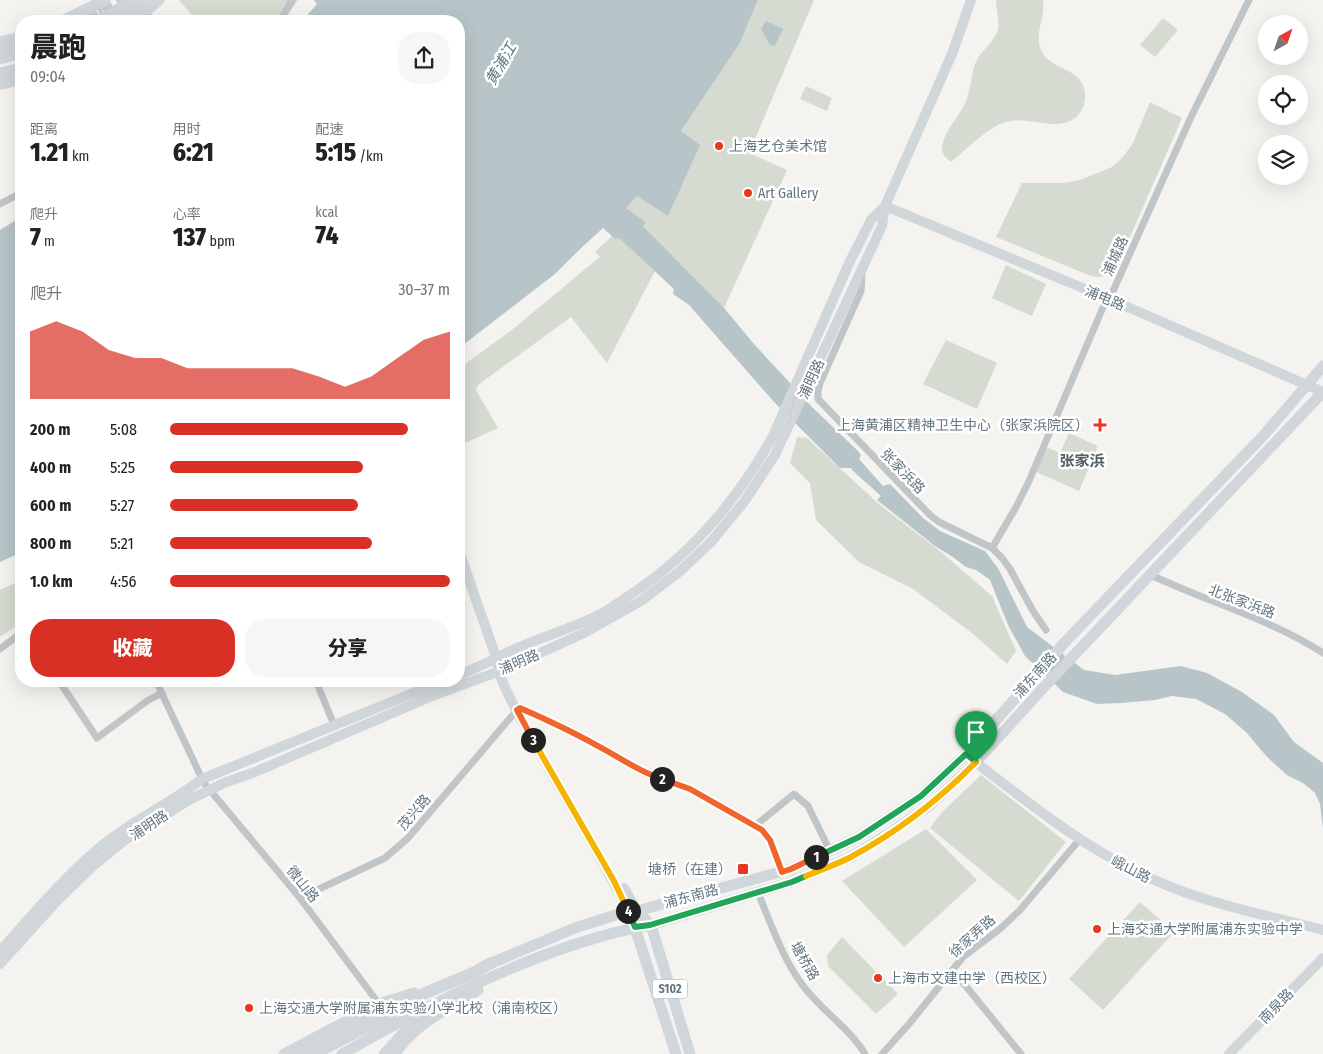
<!DOCTYPE html>
<html lang="zh">
<head>
<meta charset="utf-8">
<style>
  :root { --surface:#fff; --page:#f6f6f6; --text:#222; --muted:#767676; --accent:#d93025 }
  body { margin:0; font-family:"Fira Sans Condensed","Noto Sans SC",sans-serif; background:var(--page); color:var(--text); height:100vh; display:flex; flex-direction:column; font-size:19px; white-space:nowrap }
  * { box-sizing:border-box; margin:0 }
  p { font-size:16px; color:var(--muted) }
  .icon { flex:none; width:28px; height:28px; fill:none; stroke:currentColor; stroke-width:2; stroke-linecap:round; stroke-linejoin:round }
  .map { position:relative; flex:1; overflow:hidden }
  .panel { position:absolute; left:15px; top:15px; width:450px; height:672px; display:flex; flex-direction:column; background:var(--surface); border-radius:20px; box-shadow:0 5px 20px #0002 }
  .panel>* { flex:none }
  .needle { width:32px; rotate:40deg }
  .controls { position:absolute; left:1258px; top:15px; display:grid; gap:10px }
  .controls a { display:grid; place-items:center; width:50px; height:50px; border-radius:50%; background:var(--surface); box-shadow:0 5px 20px #0002; font-size:25px }
  .pin { position:absolute; display:grid; place-items:center; width:42px; height:42px; color:#fff; margin:-51px -21px; border-radius:50% 50% 50% 0; rotate:-45deg; box-shadow:0 0 5px #0007 }
  .pin .icon { rotate:45deg }
  .km { position:absolute; width:25px; height:25px; margin:-12px; border-radius:50%; background:#222; color:#fff; font-size:14px; line-height:25px; text-align:center }
  .round { display:grid; place-items:center; flex:none; width:52px; height:52px; border-radius:20px; background:var(--page) }
  .head { display:flex; align-items:center; justify-content:space-between; height:85px; padding:0 15px }
  h1 { font-size:28px; font-weight:800; line-height:38px }
  .metrics { display:grid; grid-template-columns:repeat(3,1fr); gap:8px; height:85px; padding:5px 15px }
  .metrics div { display:grid; align-content:center }
  .metrics b { font-size:25px; font-weight:800 }
  .metrics small { font-size:14px; font-weight:400 }
  .metrics p { font-size:14px }
  .chart { height:140px; padding:10px 15px }
  .chart p { display:flex; justify-content:space-between }
  .chart svg { width:100%; height:90px; margin-top:5px; fill:var(--accent); opacity:.7 }
  .primary-button { display:flex; gap:10px; margin-top:auto; padding:10px 15px }
  .primary-button a { flex:1; height:58px; border-radius:20px; background:var(--accent); color:#fff; font-size:20px; font-weight:800; line-height:58px; text-align:center }
  .primary-button a+a { background:var(--page); color:var(--text) }
  ul { padding:0 15px; list-style:none; font-size:16px }
  li { display:grid; grid-template-columns:80px 60px 1fr; align-items:center; height:38px }
  li i { height:12px; border-radius:6px; background:var(--accent) }
  .map>svg:first-child { display:block }
  .green { fill:#d5dbd0 }
  .water { fill:#b7c5c8 }
  .lines { fill:none; stroke-linecap:round; stroke-linejoin:round }
  .primary-tunnel { stroke:#c8cece; stroke-width:11; stroke-dasharray:11 5.5; stroke-linecap:butt }
  .highway-tunnel { stroke:#c8cece; stroke-width:12; stroke-dasharray:12 6; stroke-linecap:butt }
  .street { stroke:#c0c5c7; stroke-width:7 }
  .secondary { stroke:#d0d6d9; stroke-width:10 }
  .primary { stroke:#d0d6d9; stroke-width:11 }
  .highway { stroke:#d0d6d9; stroke-width:12 }
  .split-1-casing { stroke:#fff; stroke-width:10 }
  .split-2-casing { stroke:#fff; stroke-width:10 }
  .split-3-casing { stroke:#fff; stroke-width:10 }
  .split-4-casing { stroke:#fff; stroke-width:10 }
  .split-5-casing { stroke:#fff; stroke-width:10 }
  .split-6-casing { stroke:#fff; stroke-width:10 }
  .split-1 { stroke:#22a559; stroke-width:6 }
  .split-2 { stroke:#f0652b; stroke-width:6 }
  .split-3 { stroke:#f0652b; stroke-width:6 }
  .split-4 { stroke:#f5b400; stroke-width:6 }
  .split-5 { stroke:#22a559; stroke-width:6 }
  .split-6 { stroke:#f5b400; stroke-width:6 }
  .poi-dot { fill:#e7371c; stroke:#fff; stroke-width:2 }
  .labels { text-anchor:middle; stroke-width:5; stroke-linejoin:round; paint-order:stroke }
  .shield { fill:#fff; stroke:#919fa7; stroke-width:1 }
  .shield-label { font-size:12px; font-weight:bold; fill:#627681 }
  .poi-label { font-size:14px; fill:#627681; stroke:#fff; text-anchor:start }
  .street-label { font-size:14px; fill:#627681; stroke:#fff }
  .water-label { font-size:15px; font-style:italic; fill:#5d797f; stroke:#fff }
  .neighbourhood-label { font-size:15px; font-weight:bold; fill:#505e66; stroke:#fff }
</style>
</head>
<body>
<div class="map">
<svg width="1323" height="1054" viewBox="0 0 1323 1054">
  <rect width="100%" height="100%" fill="#f4f3ef"/>
  <path class="green" d="M179,0H298L284,21H197Z
    M758,0H814L749,153L787,170L724,308L643,226L646,222L625,208L637,196L668,215L681,131L740,43Z
    M996,0H1043C1046,17 1033,35 1042,52C1052,71 1081,67 1085,92C1086,100 1084,108 1079,114C1063,134 1032,117 1010,121C990,124 966,150 951,162C946,158 941,154 942,147C945,128 963,114 968,95C972,83 971,69 978,58C984,49 994,41 998,30C1000,25 996,8 996,0Z
    M1163,18L1178,30L1155,57L1140,45Z
    M806,86L832,98L827,111L800,99Z
    M1150,102L1182,118L1116,269C1108,277 1102,278 1091,276L996,237L1022,183H1064L1080,180L1112,167L1123,157L1133,143Z
    M612,236L619,238L655,271L607,363L571,317L478,385L476,390L498,428L459,446V367H461L513,329L596,260L600,257L595,252Z
    M1006,265L1046,284L1032,316L992,298Z
    M946,340L997,363L977,409L923,384Z
    M1069,433L1098,446L1079,491L1036,472L1046,447L1060,453Z
    M797,437L807,438L880,505L941,552L992,596L1016,651L1007,664L972,633L913,589L859,562L816,520L810,483L790,463Z
    M21,580V623L0,637V590Z
    M981,775L1066,842L1019,901L930,828L941,813Z
    M926,829L977,880L904,947L842,881Z
    M1140,902L1174,932L1103,1010L1069,979Z
    M842,937L898,994L876,1014L828,966L827,955Z"/>
  <path class="water" d="M314,0H758L740,43L681,131L700,145L668,216L637,196L626,208L646,222L643,226L724,308L754,344L814,409L858,451L861,455L859,459L883,486L890,484L923,518L940,531L985,551L998,568L1027,627L1084,670L1115,675L1181,666L1207,673L1242,692L1274,715L1294,742L1323,763V829L1320,804L1315,793L1303,783L1287,775L1267,757L1246,732L1225,714L1196,699L1172,696L1155,700L1121,703L1097,704L1063,692L1025,656L1008,625L990,580L976,570L966,567L953,557L935,546L877,500L881,496C875,490 854,473 851,468H840L774,402L689,305L673,294L674,289L619,238L615,239L603,228L579,250L555,274L459,348V21H302L317,4Z
    M766,21L783,29L775,46L769,44L761,29Z
    M21,217V567L15,555L0,562V230Z"/>
  <g class="lines">
    <path class="primary-tunnel" d="M90,21L121,0"/>
    <path class="highway-tunnel" d="M83,21L103,12"/>
    <path class="street" d="M144,10L154,21
      M280,21L292,0
      M0,204L21,193
      M862,273L861,291L820,383L818,392V399L930,515L939,522L992,548L1002,558L1010,569L1033,611L1046,630
      M992,548L1015,509L1029,481L1104,305L1114,289L1191,117L1249,0
      M1151,575C1208,602 1270,619 1323,653
      M0,649L21,633
      M59,681L97,738L147,701L162,693
      M156,681L204,783L300,898L379,1004
      M316,681L334,725
      M755,826L794,794L808,806L830,851
      M758,893C770,921 782,957 801,983C819,1009 848,1026 865,1054
      M300,898L385,858L408,838L517,710L520,708L555,723L610,752L643,773L690,789L762,830L770,840L782,872
      M951,972L965,985L1021,1054
      M882,1054L909,1024L963,957L1001,928L1020,910L1080,839"/>
    <path class="secondary" d="M885,206L1107,298L1323,392
      M459,551L496,657C500,686 518,712 531,737C563,795 599,851 628,911
      M459,675C479,667 498,657 517,648C545,636 575,627 601,614C610,609 618,603 627,597C689,557 737,501 773,436L850,261L871,220L885,206
      M966,754C986,771 1008,787 1029,803C1078,840 1129,873 1187,893C1231,909 1278,918 1323,930
      M624,888L637,911
      M0,951C30,918 59,883 92,854C125,824 167,806 202,779L443,681
      M0,964L58,900L92,867L125,840L189,800L224,783L255,772L437,694L503,670L586,632L641,601L679,572L711,542L744,502L775,455L882,226L885,206L952,54L971,0
      M1229,1054L1323,958"/>
    <path class="primary" d="M124,15L143,0
      M62,21L105,0
      M101,21L131,0
      M134,21L159,0
      M0,42L21,37
      M0,59L21,53
      M0,73L21,68
      M637,911L651,925L690,1054
      M633,922L676,1054
      M482,967L575,928L628,911H637L791,869L859,837L921,796L966,754L1066,641L1263,436L1323,366
      M284,1054L379,1004L414,993
      M315,1054L392,1014
      M342,1054C416,1012 492,972 573,945C598,937 624,929 651,925L791,882L849,858L890,833L930,805L976,762L1043,688L1323,392
      M395,1054C414,1024 449,1008 478,990"/>
    <path class="highway" d="M0,50L21,46
      M0,84L21,79
      M298,1054L374,1015L475,972L491,963
      M385,1054L404,1033L455,995"/>
  </g>
  <g class="lines">
    <defs>
      <path id="split-1" d="M816,857L859,837L921,796L966,754L976,762"/>
      <path id="split-2" d="M662,779L690,789L762,830L770,840L782,872L791,869L816,857"/>
      <path id="split-3" d="M533,740L517,710L520,708C550,721 579,735 607,751C627,762 640,772 662,779"/>
      <path id="split-4" d="M533,740L614,881L628,911"/>
      <path id="split-5" d="M628,911L635,927L650,925L792,882L806,876"/>
      <path id="split-6" d="M806,876C820,870 835,865 849,858C896,833 939,800 976,762"/>
    </defs>
    <use href="#split-1" class="split-1-casing"/>
    <use href="#split-2" class="split-2-casing"/>
    <use href="#split-3" class="split-3-casing"/>
    <use href="#split-4" class="split-4-casing"/>
    <use href="#split-5" class="split-5-casing"/>
    <use href="#split-6" class="split-6-casing"/>
    <use href="#split-1" class="split-1"/>
    <use href="#split-2" class="split-2"/>
    <use href="#split-3" class="split-3"/>
    <use href="#split-4" class="split-4"/>
    <use href="#split-5" class="split-5"/>
    <use href="#split-6" class="split-6"/>
  </g>
  <g class="poi-dot">
    <circle cx="719" cy="146" r="5"/>
    <circle cx="748" cy="193" r="5"/>
    <path d="M1097.5 417.5h5v5h5v5h-5v5h-5v-5h-5v-5h5z"/>
    <rect x="737" y="863" width="12" height="12" rx="2.5"/>
    <circle cx="1097" cy="929" r="5"/>
    <circle cx="878" cy="978" r="5"/>
    <circle cx="249" cy="1008" r="5"/>
  </g>
  <g class="labels">
    <rect class="shield" x="652.5" y="979.5" width="35" height="19" rx="4"/>
    <g class="shield-label">
      <text x="670" y="993">S102</text>
    </g>
    <g class="poi-label">
      <text x="729" y="151">上海艺仓美术馆</text>
      <text x="758" y="198">Art Gallery</text>
      <text x="1089" y="430" text-anchor="end">上海黄浦区精神卫生中心（张家浜院区）</text>
      <text x="732" y="874" text-anchor="end">塘桥（在建）</text>
      <text x="1107" y="934">上海交通大学附属浦东实验中学</text>
      <text x="888" y="983">上海市文建中学（西校区）</text>
      <text x="259" y="1013">上海交通大学附属浦东实验小学北校（浦南校区）</text>
    </g>
    <g class="street-label">
      <text transform="translate(1115 256) rotate(-66)" y="5">浦城路</text>
      <text transform="translate(1105 298) rotate(23)" y="5">浦电路</text>
      <text transform="translate(811 379) rotate(-65)" y="5">浦明路</text>
      <text transform="translate(903 471) rotate(46)" y="5">张家浜路</text>
      <text transform="translate(1242 601) rotate(21)" y="5">北张家浜路</text>
      <text transform="translate(519 662) rotate(-23)" y="5">浦明路</text>
      <text transform="translate(1035 675) rotate(-48)" y="5">浦东南路</text>
      <text transform="translate(414 812) rotate(-49)" y="5">茂兴路</text>
      <text transform="translate(149 825) rotate(-33)" y="5">浦明路</text>
      <text transform="translate(1131 869) rotate(27)" y="5">峨山路</text>
      <text transform="translate(303 884) rotate(51)" y="5">微山路</text>
      <text transform="translate(691 896) rotate(-15)" y="5">浦东南路</text>
      <text transform="translate(972 936) rotate(-41)" y="5">徐家弄路</text>
      <text transform="translate(805 961) rotate(60)" y="5">塘桥路</text>
      <text transform="translate(1276 1006) rotate(-46)" y="5">南泉路</text>
    </g>
    <g class="water-label">
      <text transform="translate(501 64) rotate(-60)" y="5">黄浦江</text>
    </g>
    <g class="neighbourhood-label">
      <text x="1082" y="466">张家浜</text>
    </g>
  </g>
</svg>
<div class="controls">
<a><svg class="needle" viewBox="-14 -14 28 28"><path d="M0-13l5 13h-10z" fill="#e53935"/><path d="M0 13l5-13h-10z" fill="#767676"/></svg></a>
<a><svg class="icon" aria-label="locate" viewBox="0 0 24 24"><circle cx="12" cy="12" r="6"/><path d="M12 2v4M12 18v4M2 12h4M18 12h4"/></svg></a>
<a><svg class="icon" aria-label="layers" viewBox="0 0 24 24"><path d="M12 4l9 5-9 5-9-5zM3 14l9 5 9-5"/></svg></a>
</div>
<div class="pin" style="left:976px;top:762px;background:#1e9e55"><svg class="icon" aria-label="arrive" viewBox="0 0 24 24"><path d="M6 21V4h12l-3 4 3 4H6"/></svg></div>
<b class="km" style="left:816px;top:857px">1</b>
<b class="km" style="left:662px;top:779px">2</b>
<b class="km" style="left:533px;top:740px">3</b>
<b class="km" style="left:628px;top:911px">4</b>
<section class="panel">
<div class="head"><div><h1>晨跑</h1><p>09:04</p></div><a class="round"><svg class="icon" aria-label="share" viewBox="0 0 24 24"><path d="M12 15V3M7 8l5-5 5 5M5 13v7h14v-7"/></svg></a></div>
<div class="metrics">
<div><p>距离</p><b>1.21<small> km</small></b></div>
<div><p>用时</p><b>6:21</b></div>
<div><p>配速</p><b>5:15<small> /km</small></b></div>
</div>
<div class="metrics">
<div><p>爬升</p><b>7<small> m</small></b></div>
<div><p>心率</p><b>137<small> bpm</small></b></div>
<div><p>kcal</p><b>74</b></div>
</div>
<div class="chart"><p><span>爬升</span>30–37 m</p>
<svg viewBox="0 0 160 44" preserveAspectRatio="none"><path d="M0 44V11L10 6L20 11L30 20L40 24L50 24L60 29L70 29L80 29L90 29L100 29L110 33L120 38L130 33L140 24L150 15L160 11V44z"/></svg>
</div>
<ul>
<li><b>200 m</b>5:08<i style="width:85%"></i></li>
<li><b>400 m</b>5:25<i style="width:69%"></i></li>
<li><b>600 m</b>5:27<i style="width:67%"></i></li>
<li><b>800 m</b>5:21<i style="width:72%"></i></li>
<li><b>1.0 km</b>4:56<i style="width:100%"></i></li>
</ul>
<div class="primary-button"><a>收藏</a><a>分享</a></div>
</section>
</div>
</body>
</html>
